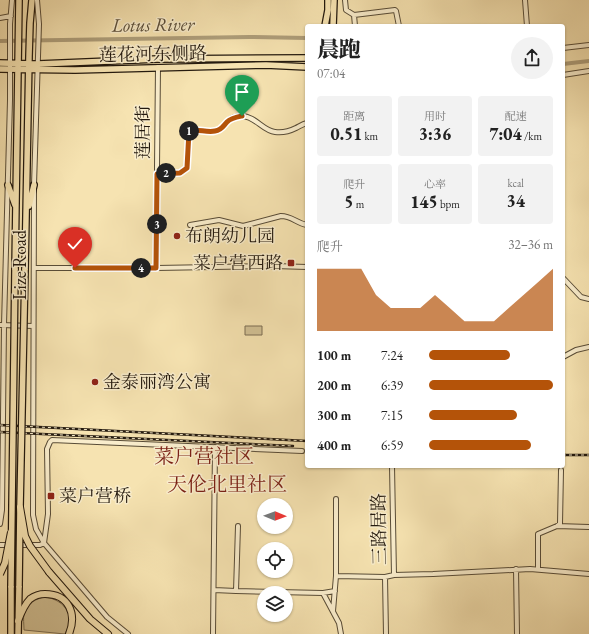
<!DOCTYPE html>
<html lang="zh">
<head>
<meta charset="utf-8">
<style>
  :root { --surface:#fff; --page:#f2f2f2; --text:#222; --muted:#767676; --accent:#b45309 }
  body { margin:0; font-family:"EB Garamond","Noto Serif SC",serif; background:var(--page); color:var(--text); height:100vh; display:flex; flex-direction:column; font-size:15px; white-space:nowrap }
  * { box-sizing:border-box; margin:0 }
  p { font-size:13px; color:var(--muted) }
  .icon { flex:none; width:22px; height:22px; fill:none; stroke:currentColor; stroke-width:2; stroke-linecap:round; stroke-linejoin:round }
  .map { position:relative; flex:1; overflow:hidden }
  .drawer { position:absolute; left:305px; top:24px; width:260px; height:444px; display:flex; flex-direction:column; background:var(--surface); border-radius:4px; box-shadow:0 1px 3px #0004 }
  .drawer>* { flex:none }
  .needle { width:26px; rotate:91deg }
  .controls { position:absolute; left:257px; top:498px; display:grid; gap:8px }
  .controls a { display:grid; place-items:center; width:36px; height:36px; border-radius:50%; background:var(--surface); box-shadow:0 1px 3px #0004; font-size:20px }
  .pin { position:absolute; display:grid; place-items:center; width:34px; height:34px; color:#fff; margin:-41px -17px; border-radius:50% 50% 50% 0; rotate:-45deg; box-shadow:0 0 4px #0007 }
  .pin .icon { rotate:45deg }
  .km { position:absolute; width:20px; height:20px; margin:-10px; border-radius:50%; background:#222; color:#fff; font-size:11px; line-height:20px; text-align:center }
  .round { display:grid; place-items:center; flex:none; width:42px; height:42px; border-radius:21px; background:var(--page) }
  .summary { display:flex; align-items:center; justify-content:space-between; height:68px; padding:0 12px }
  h1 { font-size:22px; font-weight:800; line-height:30px }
  .metrics { display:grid; grid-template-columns:repeat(3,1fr); gap:6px; height:68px; padding:4px 12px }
  .metrics div { display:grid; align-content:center; border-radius:4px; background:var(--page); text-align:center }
  .metrics b { font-size:17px; font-weight:800 }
  .metrics small { font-size:11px; font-weight:400 }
  .metrics p { font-size:11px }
  .chart { height:112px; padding:8px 12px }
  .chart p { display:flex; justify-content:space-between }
  .chart svg { width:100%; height:72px; margin-top:4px; fill:var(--accent); opacity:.7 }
  ul { padding:0 12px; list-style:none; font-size:13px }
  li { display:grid; grid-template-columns:64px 48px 1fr; align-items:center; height:30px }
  li i { height:10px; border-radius:5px; background:var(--accent) }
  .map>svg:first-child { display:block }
  .green { fill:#d2c195; stroke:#7a6d52 }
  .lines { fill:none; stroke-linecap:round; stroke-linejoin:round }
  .canal { stroke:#ae9e7a; stroke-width:4 }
  .minor-casing { stroke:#584c37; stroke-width:6 }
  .major-casing { stroke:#23190e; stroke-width:8 }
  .highway-casing { stroke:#23190e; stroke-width:8 }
  .minor { stroke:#f9edcc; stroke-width:4 }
  .major { stroke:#f6e3b1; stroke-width:5.5 }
  .highway { stroke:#f6e3b1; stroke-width:6 }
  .rail-casing { stroke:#23190e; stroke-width:2.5 }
  .rail { stroke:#f9edcc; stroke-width:1; stroke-dasharray:3; stroke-linecap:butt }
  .major-bridge-casing { stroke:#23190e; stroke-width:8; stroke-linecap:butt }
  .highway-bridge-casing { stroke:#23190e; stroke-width:8; stroke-linecap:butt }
  .major-bridge { stroke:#f6e3b1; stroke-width:5.5 }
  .highway-bridge { stroke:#f6e3b1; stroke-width:6 }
  .route-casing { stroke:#fff; stroke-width:8 }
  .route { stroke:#b45309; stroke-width:5 }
  .poi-dot { fill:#8f2418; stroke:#f9edcc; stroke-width:1.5 }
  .labels { text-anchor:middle; stroke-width:3; stroke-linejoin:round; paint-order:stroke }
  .street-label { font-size:18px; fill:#23190e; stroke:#f9edcc }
  .poi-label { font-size:18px; fill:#23190e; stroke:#f9edcc; text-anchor:start }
  .water-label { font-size:19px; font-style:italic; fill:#5b4e39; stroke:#f9edcc }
  .quarter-label { font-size:20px; fill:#7a1f14; stroke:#f9edcc }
</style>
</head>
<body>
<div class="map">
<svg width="589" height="634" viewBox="0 0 589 634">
  <rect width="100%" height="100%" fill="#f6e3b1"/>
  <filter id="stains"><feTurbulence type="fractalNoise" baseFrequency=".005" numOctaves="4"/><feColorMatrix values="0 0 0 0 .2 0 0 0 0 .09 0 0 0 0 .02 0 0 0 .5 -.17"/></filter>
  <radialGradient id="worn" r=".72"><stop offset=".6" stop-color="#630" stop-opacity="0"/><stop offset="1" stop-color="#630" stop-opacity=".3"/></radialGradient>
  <path class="green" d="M245,326H262V335H245Z
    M46,597C66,601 75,616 65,634L24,630C24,625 23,618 24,614C27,603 37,598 46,597Z"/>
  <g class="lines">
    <path class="canal" d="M0,41L249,37L307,38
      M563,64L589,61"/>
    <defs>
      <path id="minor" d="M37,0L39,24L34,185L33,515L36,529L44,543L107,617L128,634
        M345,0L346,10L354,15
        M525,0L527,26
        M354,15L395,10L396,11L399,26
        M354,15L355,26
        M0,18L11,16
        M563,48L589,45
        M563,75L589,71
        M157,174L180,173L187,168L189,131C198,127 207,134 216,131C222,129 223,125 228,121C231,118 237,116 242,116C255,116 263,131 275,132C282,133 290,131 296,128C300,126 303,124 307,123
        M190,225L219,220L243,226L281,216C292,216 296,223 307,225
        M34,268H156L274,266L307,267
        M156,268L158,67
        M563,278L581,297L589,299
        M0,325L33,326
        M563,357L576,350L589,347
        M0,524L2,510L4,325L10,100V24L12,0
        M557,526L589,527
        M44,543L48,514L47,449L50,442L52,440L302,451
        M0,545H40L44,543
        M516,569L517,634
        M538,569V534L557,526L560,524L561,470
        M394,575L433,574L530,569L589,574
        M336,576L385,577
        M214,590L236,591L323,593L339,623L341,634
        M236,591L238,526
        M323,593L335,591
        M333,611L336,576V499
        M213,634L215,447
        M386,634L385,577L394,575L392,466"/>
      <path id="major" d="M325,26L328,10V0
        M333,26L334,0
        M0,63L38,64L158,59L307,58
        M0,69L75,70L266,65L307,67
        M8,185L15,205
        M29,206L34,185
        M15,270L19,0
        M25,270L29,56L30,23L32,0
        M11,634V586
        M18,634L19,586"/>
      <path id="highway" d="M49,572L90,619L108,634
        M18,621C21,613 24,605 30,599C34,596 40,594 45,594C69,594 77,614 69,634"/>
    </defs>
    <use href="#minor" class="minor-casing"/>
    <use href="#major" class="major-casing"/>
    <use href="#highway" class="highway-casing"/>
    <use href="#minor" class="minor"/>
    <use href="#major" class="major"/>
    <use href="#highway" class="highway"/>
    <defs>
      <path id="rail" d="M0,425L307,441
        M0,432L293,446
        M563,455H589"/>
    </defs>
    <use href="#rail" class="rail-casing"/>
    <use href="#rail" class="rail"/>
    <defs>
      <path id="major-bridge" d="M11,586L15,270
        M19,586L20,507L25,270"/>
      <path id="highway-bridge" d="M20,507L25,536L30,546L49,572
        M0,574L5,563L11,532"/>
    </defs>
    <use href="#major-bridge" class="major-bridge-casing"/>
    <use href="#highway-bridge" class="highway-bridge-casing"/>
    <use href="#major-bridge" class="major-bridge"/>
    <use href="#highway-bridge" class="highway-bridge"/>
  </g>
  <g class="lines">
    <defs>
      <path id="route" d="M75,268H156L157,174L180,173L187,168L189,131C197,128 206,133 215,131C222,130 223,126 227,122C231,118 237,117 242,116"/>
    </defs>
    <use href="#route" class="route-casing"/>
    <use href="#route" class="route"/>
  </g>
  <g class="poi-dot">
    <circle cx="177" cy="236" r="4"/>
    <rect x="287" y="259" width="8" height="8" rx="2"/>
    <circle cx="95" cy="382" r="4"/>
    <rect x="47" y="492" width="8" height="8" rx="2"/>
  </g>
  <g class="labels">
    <g class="street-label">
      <text transform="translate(153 54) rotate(-1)" y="6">莲花河东侧路</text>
      <text transform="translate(143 132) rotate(-90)" y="6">莲居街</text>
      <text transform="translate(20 265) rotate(-90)" y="6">Lize Road</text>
      <text transform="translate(379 529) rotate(-91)" y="6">三路居路</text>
    </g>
    <g class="poi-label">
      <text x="185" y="242">布朗幼儿园</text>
      <text x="283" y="269" text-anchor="end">菜户营西路</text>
      <text x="103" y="388">金泰丽湾公寓</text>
      <text x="59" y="502">菜户营桥</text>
    </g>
    <g class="water-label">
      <text transform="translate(153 24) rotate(-1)" y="7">Lotus River</text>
    </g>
    <g class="quarter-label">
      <text x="204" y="463">菜户营社区</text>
      <text x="227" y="491">天伦北里社区</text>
    </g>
  </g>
  <rect width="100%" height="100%" filter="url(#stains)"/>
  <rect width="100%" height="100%" fill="url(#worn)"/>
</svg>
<div class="controls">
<a><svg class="needle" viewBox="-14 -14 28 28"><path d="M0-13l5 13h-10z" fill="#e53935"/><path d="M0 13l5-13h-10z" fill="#767676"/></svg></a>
<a><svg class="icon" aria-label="locate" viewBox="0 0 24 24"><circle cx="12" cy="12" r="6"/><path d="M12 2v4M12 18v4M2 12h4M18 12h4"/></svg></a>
<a><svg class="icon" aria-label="layers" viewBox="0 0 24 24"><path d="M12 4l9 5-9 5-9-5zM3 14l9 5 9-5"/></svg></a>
</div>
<div class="pin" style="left:242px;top:116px;background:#1e9e55"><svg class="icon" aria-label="arrive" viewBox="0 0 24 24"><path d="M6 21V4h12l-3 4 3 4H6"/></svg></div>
<div class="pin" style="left:75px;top:268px;background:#d93025"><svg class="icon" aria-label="check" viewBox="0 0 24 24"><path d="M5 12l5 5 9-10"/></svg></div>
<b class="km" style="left:189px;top:131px">1</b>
<b class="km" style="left:166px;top:173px">2</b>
<b class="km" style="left:157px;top:224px">3</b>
<b class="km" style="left:141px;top:268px">4</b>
<section class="drawer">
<div class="summary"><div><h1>晨跑</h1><p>07:04</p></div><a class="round"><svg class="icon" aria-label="share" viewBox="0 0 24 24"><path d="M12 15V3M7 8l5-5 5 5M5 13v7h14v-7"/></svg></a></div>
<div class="metrics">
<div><p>距离</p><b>0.51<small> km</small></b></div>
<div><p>用时</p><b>3:36</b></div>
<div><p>配速</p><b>7:04<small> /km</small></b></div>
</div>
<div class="metrics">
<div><p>爬升</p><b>5<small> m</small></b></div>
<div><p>心率</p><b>145<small> bpm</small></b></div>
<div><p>kcal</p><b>34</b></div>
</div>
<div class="chart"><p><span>爬升</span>32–36 m</p>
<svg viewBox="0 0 160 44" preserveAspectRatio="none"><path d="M0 44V6L10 6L20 6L30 6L40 22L50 30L60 30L70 30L80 22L90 30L100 38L110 38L120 38L130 30L140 22L150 14L160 6V44z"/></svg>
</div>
<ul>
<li><b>100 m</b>7:24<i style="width:65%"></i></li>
<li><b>200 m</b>6:39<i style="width:100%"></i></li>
<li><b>300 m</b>7:15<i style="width:71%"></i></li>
<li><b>400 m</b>6:59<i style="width:82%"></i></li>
</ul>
</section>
</div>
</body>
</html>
